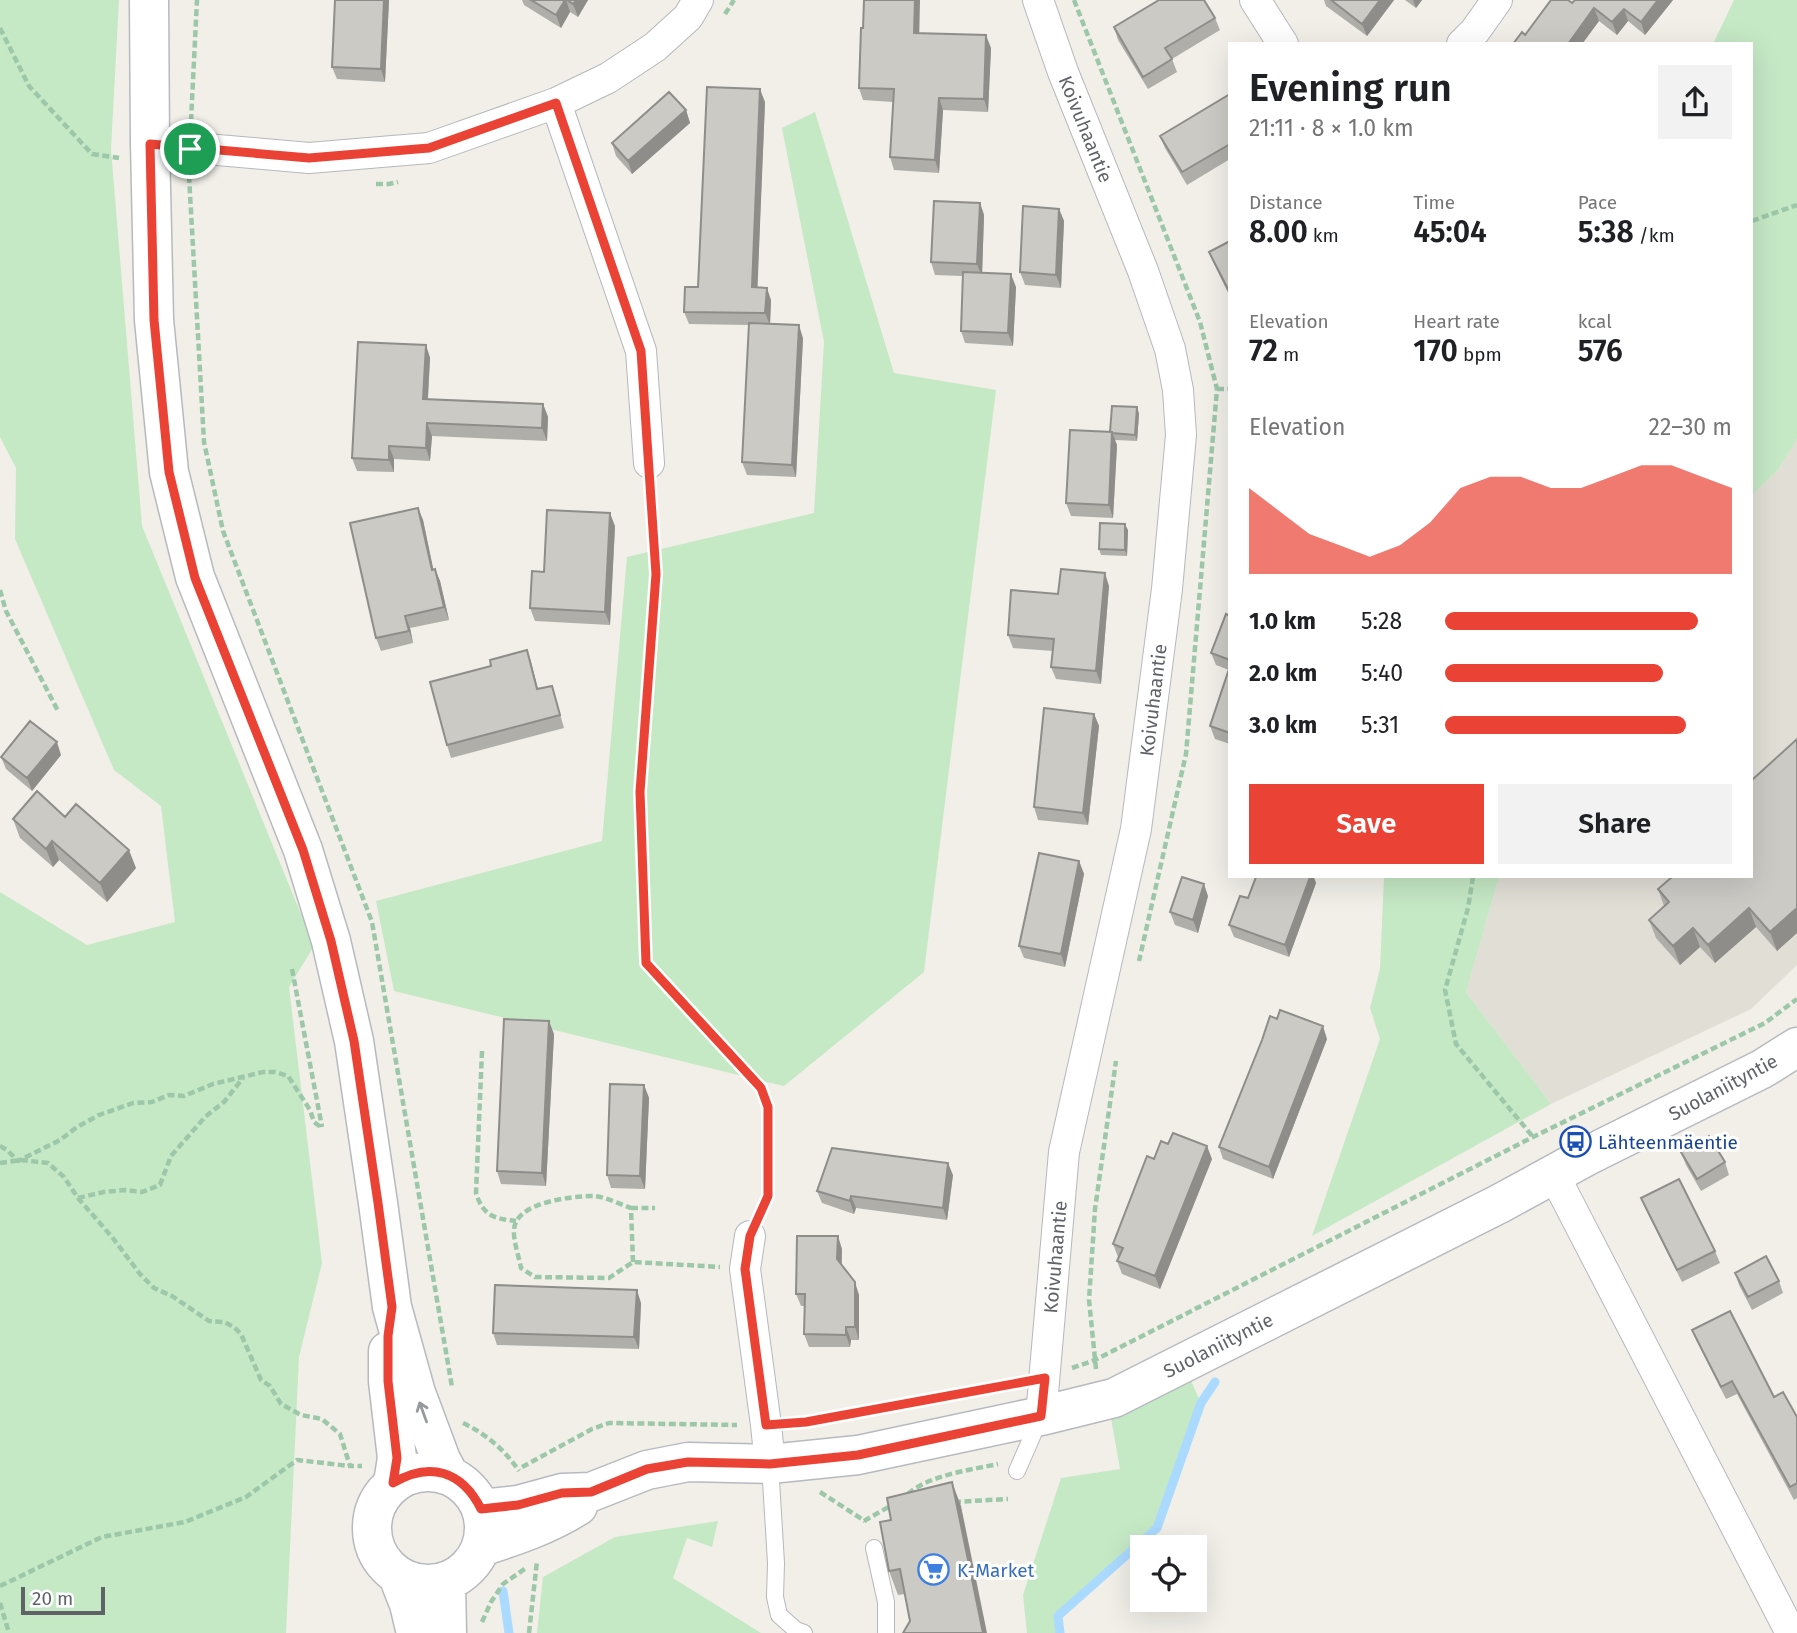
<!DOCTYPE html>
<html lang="en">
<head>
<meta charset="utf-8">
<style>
  :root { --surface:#fff; --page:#f2f2f2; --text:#202124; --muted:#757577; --accent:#ea4335 }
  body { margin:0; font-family:"Fira Sans",sans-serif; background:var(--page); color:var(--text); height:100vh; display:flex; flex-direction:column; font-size:26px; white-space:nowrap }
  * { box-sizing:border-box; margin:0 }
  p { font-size:23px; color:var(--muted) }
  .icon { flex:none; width:38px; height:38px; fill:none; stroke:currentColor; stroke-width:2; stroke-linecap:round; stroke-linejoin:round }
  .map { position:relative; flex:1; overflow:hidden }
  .drawer { position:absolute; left:1228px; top:42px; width:525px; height:836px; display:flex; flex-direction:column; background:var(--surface); border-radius:0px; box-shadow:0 7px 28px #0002 }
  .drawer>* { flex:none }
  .fabs { position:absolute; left:1130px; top:1535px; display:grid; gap:14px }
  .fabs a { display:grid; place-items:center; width:77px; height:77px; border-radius:0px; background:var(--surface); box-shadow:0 7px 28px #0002; font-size:35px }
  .scale { position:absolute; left:21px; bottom:18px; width:84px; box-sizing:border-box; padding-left:7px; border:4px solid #5f6368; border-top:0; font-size:19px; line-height:24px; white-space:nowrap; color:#5f6368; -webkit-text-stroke:5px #fff; paint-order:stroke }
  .pin { position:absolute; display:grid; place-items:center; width:60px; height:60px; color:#fff; margin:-30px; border:4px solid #fff; border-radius:50%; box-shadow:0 2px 7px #0007 }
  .round { display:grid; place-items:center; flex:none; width:74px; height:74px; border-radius:0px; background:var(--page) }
  .headline { display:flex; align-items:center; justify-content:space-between; height:119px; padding:0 21px }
  h1 { font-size:38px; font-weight:600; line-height:52px }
  .stats { display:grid; grid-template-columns:repeat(3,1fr); gap:10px; height:119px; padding:7px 21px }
  .stats div { display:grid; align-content:center }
  .stats b { font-size:30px; font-weight:600 }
  .stats small { font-size:19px; font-weight:400 }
  .stats p { font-size:19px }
  .chart { height:196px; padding:14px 21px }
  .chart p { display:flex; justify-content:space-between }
  .chart svg { width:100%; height:126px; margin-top:7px; fill:var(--accent); opacity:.7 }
  .primary-button { display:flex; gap:14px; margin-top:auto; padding:14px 21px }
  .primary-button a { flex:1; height:80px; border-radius:0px; background:var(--accent); color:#fff; font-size:28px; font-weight:600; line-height:80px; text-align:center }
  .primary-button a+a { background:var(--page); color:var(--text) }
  ul { padding:0 21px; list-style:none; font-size:23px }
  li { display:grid; grid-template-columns:112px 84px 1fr; align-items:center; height:52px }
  li i { height:18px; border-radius:9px; background:var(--accent) }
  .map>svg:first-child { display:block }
  .education { fill:#e1ded6 }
  .green { fill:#c5e8c5 }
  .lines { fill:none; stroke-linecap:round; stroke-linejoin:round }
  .stream { stroke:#aadaff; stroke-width:9 }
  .lane-casing { stroke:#b5b8bc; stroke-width:18 }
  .street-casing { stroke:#b5b8bc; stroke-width:32 }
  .secondary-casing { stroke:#b6babf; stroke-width:41 }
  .path { stroke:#9cc7a9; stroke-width:4.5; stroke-dasharray:7 3.5; stroke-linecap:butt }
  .lane { stroke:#fff; stroke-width:16 }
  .street { stroke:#fff; stroke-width:30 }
  .secondary { stroke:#fff; stroke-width:38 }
  .wall { fill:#afaea9 }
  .shaded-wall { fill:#8f8d8a }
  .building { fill:#cccac5; stroke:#8f8d8a; stroke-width:2 }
  .oneway { stroke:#979a9d }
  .route-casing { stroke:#fff; stroke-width:14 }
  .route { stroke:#ea4335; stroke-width:9 }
  .labels { text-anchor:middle; stroke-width:6; stroke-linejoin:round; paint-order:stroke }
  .street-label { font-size:19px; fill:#5f6368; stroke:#fff }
  .transit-label { font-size:19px; fill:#164399; stroke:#fff; text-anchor:start }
  .shop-label { font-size:19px; fill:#366cbe; stroke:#fff; text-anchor:start }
</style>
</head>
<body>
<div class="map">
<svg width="1797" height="1633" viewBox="0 0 1797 1633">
  <rect width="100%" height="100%" fill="#f1efe8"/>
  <path class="education" d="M1797,439V965L1751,1009L1551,1104L1466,992L1499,877H1752V495L1778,470Z"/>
  <path class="green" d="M0,0H119L111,149L142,526L314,946L289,987L322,1263L299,1357L286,1633H0V892L87,945L175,922L161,806L114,770L15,539L16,468L0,437Z
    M1734,0H1797V439L1778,470L1752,495V44H1713Z
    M815,112L894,373L996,390L924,972L784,1086L394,991L376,901L602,841L627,557L814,513L824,342L782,128Z
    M1384,877H1499L1466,992L1551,1104L1312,1236L1380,1039L1370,1008L1380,969Z
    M1191,1381L1201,1403L1157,1528L1058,1615L1060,1633H1027L1023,1595L1061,1478L1120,1469L1111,1418Z
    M718,1521L712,1547L687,1538L673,1578L761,1633H537L543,1577L615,1537Z"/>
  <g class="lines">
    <path class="stream" d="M503,1591L509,1633
      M1060,1633L1058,1616L1157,1528L1201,1403L1215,1382"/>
    <defs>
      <path id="lane" d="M770,1464L776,1563L775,1597L779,1615L796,1630L804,1633
        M1017,1471L1040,1418
        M874,1548L886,1602V1633"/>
      <path id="street" d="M1038,0L1063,72L1143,271L1170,349L1178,390L1181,435L1167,589L1136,829L1064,1152L1041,1416
        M1255,0L1283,44
        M1462,44L1475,31L1497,0
        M556,103L641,351L649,463
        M150,144L309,158L429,148L556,103L608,78L655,47L688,17L698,0
        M1554,1175L1791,1633
        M750,1236L745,1269L766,1425L770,1464"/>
      <path id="secondary" d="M149,0L150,144L154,320L169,472L195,577L303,850L331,941L354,1041L378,1203L392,1307L416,1393L441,1460L449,1475
        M388,1351V1381L397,1458L393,1483
        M372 1528a56 56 0 1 1 112 0a56 56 0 1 1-112 0Z
        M481,1509L518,1505L562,1493L591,1492L647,1470L688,1462L770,1464L858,1455L1041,1416L1114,1398L1499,1204L1587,1156L1762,1069L1797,1047
        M481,1547C515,1536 548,1525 578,1506
        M398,1576L409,1604L416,1633
        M446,1582L447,1633"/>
    </defs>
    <use href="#lane" class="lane-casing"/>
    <use href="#street" class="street-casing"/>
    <use href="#secondary" class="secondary-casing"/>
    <path class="path" d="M1074,0L1200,322L1217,389L1186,754L1139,961
      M725,14L734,0
      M0,28L29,86L92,154L119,158
      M191,121L197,0
      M189,176L204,442L223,531L372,922L452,1387
      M376,184H389L398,182
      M1752,221L1797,205
      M1217,389H1230
      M650,489L655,574L640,791L646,963L761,1088L768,1107V1197L760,1213
      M0,590L6,611L58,711
      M1473,877L1468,908L1445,990L1456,1044L1533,1137
      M292,969L322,1127
      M482,1051L476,1193C483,1216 495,1219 516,1221
      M0,1146L7,1150L18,1161L60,1140L77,1127L99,1115L133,1103L152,1102L169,1095L184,1096L213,1084L263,1072H275L288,1076L310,1110L314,1122L322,1128
      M0,1163L21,1160L48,1163L64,1177L78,1198L112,1237L140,1274L154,1288L172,1296L209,1321L224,1322L234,1327L241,1334L261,1380L270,1386L281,1404L301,1415L322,1419L340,1434L350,1466H362
      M78,1198L104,1192L125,1190L142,1192L160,1185L171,1156L205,1117L224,1102L243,1078
      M631,1208H655
      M633,1262L631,1208C619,1204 606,1197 594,1196C572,1196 515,1202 514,1230C513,1240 519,1257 521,1268L535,1277L609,1278L633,1262L720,1267
      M1072,1368L1095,1360L1533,1137L1765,1023L1797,999
      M1096,1369L1089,1300L1095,1209L1116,1061
      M463,1423C486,1434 505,1450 519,1471
      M795,1423L1017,1383
      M522,1467L592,1429L609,1423L737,1425
      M820,1492L865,1521
      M908,1494C929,1475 970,1470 998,1464
      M954,1502L1008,1499
      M864,1521L892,1505
      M0,1586L102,1537L185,1522L246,1497L297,1460L350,1466
      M0,1603L9,1633
      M482,1622L491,1602L503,1584L526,1568
      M529,1633L537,1561"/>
    <use href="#lane" class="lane"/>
    <use href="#street" class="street"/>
    <use href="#secondary" class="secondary"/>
  </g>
  <path class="wall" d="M335,0H389L385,82L337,79L332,67Z
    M522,0H588L578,17L570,12L561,28L524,5Z
    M1324,0H1394L1367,36L1326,6Z
    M1405,0H1422L1416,8Z
    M1575,0H1673L1645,35L1628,21L1617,35L1599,21L1582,44H1513L1572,3Z
    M1215,18L1220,30L1172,59L1177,72L1148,89L1118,40L1114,27Z
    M863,28L919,33L991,48L988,112L943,110L939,173L894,170L890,157L893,102L863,100L859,88Z
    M1230,94V159L1187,185L1165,148L1160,136Z
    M765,102L757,288L771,300L770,324L803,338L796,477L747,475L742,462L749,325L689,324L684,312L698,287Z
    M686,110L690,123L632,174L616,156L612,143Z
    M980,203L984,215L982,273L1016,287L1013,346L965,343L961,331L963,276L935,275L931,262Z
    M1059,209L1064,221L1061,288L1025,285L1020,272Z
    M1230,241V297L1214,264L1209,252Z
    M426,345L430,358L428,399L543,404L548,417L547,441L432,436L430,461L394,459V472L357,471L352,458Z
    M1137,407L1139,414L1137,441L1115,440L1117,445L1113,518L1071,516L1066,503L1110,432Z
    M418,508L423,520L433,569H435L440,581L449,620L410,628L413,643L381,651L376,638Z
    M615,526L610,625L535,621L530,608L544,572Z
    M1128,530L1127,556L1101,555L1099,549Z
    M1109,586L1101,684L1056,679L1051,667L1053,651L1013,648L1008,635L1058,594Z
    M1230,616V744L1215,739L1210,726L1229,670L1216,665L1211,653Z
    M527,650L531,662L538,689L552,686L564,728L451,758L447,745L491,666Z
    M1094,714L1099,726L1088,825L1038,820L1034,807Z
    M1797,739V933L1777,951L1756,927L1715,963L1700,947L1680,965L1656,938L1649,920L1664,906L1658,889L1752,877Z
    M61,755L32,791L6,769L1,757Z
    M65,817L136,868L107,902L59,860L53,867L20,838L13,819Z
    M1079,861L1084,874L1065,967L1024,958L1019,946Z
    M1316,883L1289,957L1234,937L1229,925L1248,898Z
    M1208,896L1198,933L1175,925L1170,912Z
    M554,1034L546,1186L501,1184L497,1171Z
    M1327,1039L1273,1179L1223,1159L1219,1147L1262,1040Z
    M644,1085L649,1098L645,1189L611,1188L607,1175Z
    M1681,1152L1725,1162L1729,1175L1701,1191L1686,1165Z
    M1154,1159H1212L1160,1289L1122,1274L1117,1261L1119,1257H1118L1113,1244Z
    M953,1175L947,1220L856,1208L854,1214L822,1203L817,1191Z
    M1641,1198L1715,1251L1720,1263L1682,1282L1646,1210Z
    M842,1249V1265L859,1295V1340H851L850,1347H809L804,1334L805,1306H801L796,1294Z
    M1735,1273L1779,1281L1783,1293L1752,1310L1739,1285Z
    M641,1303L639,1349L497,1345L493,1333Z
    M1692,1330L1797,1417V1498L1794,1500L1737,1394L1726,1399L1697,1342Z
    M961,1506L910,1621L905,1594L898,1595L889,1571Z"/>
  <path class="shaded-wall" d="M384,0H389L385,82L381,69Z
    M566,0L570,12L561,28L556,15Z
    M576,0H588L578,17L573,4Z
    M915,0H920L919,45L914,33Z
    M1380,0H1394L1367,36L1362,24Z
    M1413,0H1422L1416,8Z
    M1658,0H1673L1645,35L1641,22Z
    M1594,8L1599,21L1582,44H1568Z
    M1624,9L1628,21L1617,35L1612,22Z
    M986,35L991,48L988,112L984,99Z
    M760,89L765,102L757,300L752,287Z
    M939,98L943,110L939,173L935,160Z
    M686,110L690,123L632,174L628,161Z
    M980,203L984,215L982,277L977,264Z
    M1059,209L1064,221L1061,288L1056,275Z
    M1011,274L1016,287L1013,346L1008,333Z
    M767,288L771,300L770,325L765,313Z
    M799,325L803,338L796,477L792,465Z
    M426,345L430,358L427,412L423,399Z
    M543,404L548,417L547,441L542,428Z
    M1137,407L1139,414L1137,441L1135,435Z
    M427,423L432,436L430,461L426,448Z
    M1112,432L1117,445L1113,518L1109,505Z
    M389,446L394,459V472L389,460Z
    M418,508L423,520L436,582L432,570Z
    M610,513L615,526L610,625L605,612Z
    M1125,524L1128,530L1127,556L1125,550Z
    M435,569L440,581L449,620L444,607Z
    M1105,573L1109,586L1101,684L1096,671Z
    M405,616L410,628L413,643L409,631Z
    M527,650L531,662L541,702L537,689Z
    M1094,714L1099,726L1088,825L1083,813Z
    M57,742L61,755L32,791L27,778Z
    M52,841L59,860L53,867L46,849Z
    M129,850L136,868L107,902L100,883Z
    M1079,861L1084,874L1065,967L1061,954Z
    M1307,877H1314L1316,883L1289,957L1285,945Z
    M1204,884L1208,896L1198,933L1193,920Z
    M1749,908L1756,927L1715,963L1708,945Z
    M1797,908V933L1777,951L1770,932Z
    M1693,928L1700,947L1680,965L1673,946Z
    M549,1021L554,1034L546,1186L542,1173Z
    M1323,1026L1327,1039L1273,1179L1269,1167Z
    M644,1085L649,1098L645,1189L640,1176Z
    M1207,1146L1212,1159L1160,1289L1155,1276Z
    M948,1163L953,1175L947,1220L943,1208Z
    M851,1196L856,1208L854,1214L850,1201Z
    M838,1236L842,1249L841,1272L837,1259Z
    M855,1282L859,1295V1340L855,1327Z
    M637,1290L641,1303L639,1349L634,1337Z
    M846,1327L851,1340L850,1347L846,1335Z
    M952,1482L961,1506L987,1633H983Z"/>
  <path class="building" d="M335,0H384L381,69L332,67Z
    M531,0H565L556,15Z
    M567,0H576L573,4Z
    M864,0H915L914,33L986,35L984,99L939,98L935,160L890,157L894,89L859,88L861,28H863Z
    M1159,0H1204L1215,18L1165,48L1172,59L1143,77L1114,27Z
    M1331,0H1380L1362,24Z
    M1551,0H1568L1572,3L1575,0H1658L1641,22L1624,9L1612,22L1594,8L1568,44H1513L1522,32L1525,35Z
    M707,87L760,89L752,287L767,288L765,313L684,312L685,287H698Z
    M669,92L686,110L628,161L612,143Z
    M1230,94V144L1182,172L1160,136Z
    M934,201L980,203L977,264L931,262Z
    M1023,206L1059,209L1056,275L1020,272Z
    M1230,241V293L1209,252Z
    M963,272L1011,274L1008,333L961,331Z
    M749,323L799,325L792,465L742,462Z
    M358,342L426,345L423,399L543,404L542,428L427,423L426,448L389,446V460L352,458Z
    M1112,406L1137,407L1135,435L1112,433V432H1110Z
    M1070,430L1112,432L1109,505L1066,503Z
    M418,508L432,570L435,569L444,607L405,616L409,631L376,638L350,523Z
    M547,510L610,513L605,612L530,608L532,571L544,572Z
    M1100,523L1125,524V550L1099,549Z
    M1061,569L1105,573L1096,671L1051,667L1054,639L1008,635L1011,590L1058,594Z
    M1226,614L1230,616V660L1211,653Z
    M527,650L537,689L552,686L560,715L447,745L430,682L491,666L490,660Z
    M1230,666V733L1210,726Z
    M1044,708L1094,714L1083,813L1034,807Z
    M30,721L57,742L27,778L1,757Z
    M1797,739V908L1770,932L1749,908L1708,945L1693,928L1673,946L1649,920L1669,902L1658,889L1672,877H1752V780Z
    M37,791L65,817L76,804L129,850L100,883L52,841L46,849L13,819Z
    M1039,853L1079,861L1061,954L1019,946Z
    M1182,877L1204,884L1193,920L1170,912Z
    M1256,877H1310L1285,945L1229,925L1240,896L1248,898Z
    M1280,1010L1323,1026L1269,1167L1219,1147L1262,1040L1270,1016L1277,1019Z
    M504,1019L549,1021L542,1173L497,1171Z
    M610,1084L644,1085L640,1176L607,1175Z
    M1173,1133L1207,1146L1155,1276L1117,1261L1123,1248L1113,1244L1147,1156L1154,1159L1161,1141L1168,1144Z
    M1709,1136L1725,1162L1697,1179L1681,1152Z
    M832,1148L948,1163L943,1208L851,1196L850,1201L817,1191Z
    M1679,1179L1715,1251L1677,1270L1641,1198Z
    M797,1236H838L837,1259L855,1282V1327H846V1335L804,1334L805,1294H796Z
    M1766,1256L1779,1281L1748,1297L1735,1273Z
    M495,1285L637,1290L634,1337L493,1333Z
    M1730,1311L1774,1397L1783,1392L1797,1417V1483L1790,1487L1732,1381L1721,1387L1692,1330Z
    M952,1482L983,1633H903L910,1621L900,1569L889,1571L880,1522L891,1520L887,1498Z"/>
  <defs><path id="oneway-shaft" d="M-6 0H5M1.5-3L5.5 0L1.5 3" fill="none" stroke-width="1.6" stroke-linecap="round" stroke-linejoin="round" transform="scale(1.75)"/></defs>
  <use class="oneway" href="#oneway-shaft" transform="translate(423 1412) rotate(-110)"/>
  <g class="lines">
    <defs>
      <path id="route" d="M556,103L641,351L656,574L640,792L646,963L761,1088L768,1107V1196L750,1236L745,1269L766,1425L806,1422L1045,1378L1041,1416L858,1455L770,1464L688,1462L647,1469L591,1492L562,1493L518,1505L481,1509C462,1471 430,1461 393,1483L397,1458L388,1381V1336L392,1307L378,1203L354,1041L331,941L303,850L195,578L169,472L154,320L150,144L309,158L429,148Z"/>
    </defs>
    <use href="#route" class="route-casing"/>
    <use href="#route" class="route"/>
  </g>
  <defs>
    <symbol id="bus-ring" viewBox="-11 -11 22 22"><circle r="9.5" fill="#fff" stroke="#1a4fb4" stroke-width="1.5"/><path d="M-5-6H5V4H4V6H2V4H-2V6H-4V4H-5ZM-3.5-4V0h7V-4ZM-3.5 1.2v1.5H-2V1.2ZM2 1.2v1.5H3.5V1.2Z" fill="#1a4fb4"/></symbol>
    <symbol id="supermarket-ring" viewBox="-11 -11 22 22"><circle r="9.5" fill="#fff" stroke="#3f7fe0" stroke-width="1.5"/><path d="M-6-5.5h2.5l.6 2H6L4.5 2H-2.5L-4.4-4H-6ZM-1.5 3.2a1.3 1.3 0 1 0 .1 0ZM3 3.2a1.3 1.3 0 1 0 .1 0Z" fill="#3f7fe0"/></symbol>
  </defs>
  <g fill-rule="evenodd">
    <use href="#bus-ring" x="1558" y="1124" width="35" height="35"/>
    <use href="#supermarket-ring" x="916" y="1552" width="35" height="35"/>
  </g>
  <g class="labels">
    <g class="street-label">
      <text transform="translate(1086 129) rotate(68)" y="7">Koivuhaantie</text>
      <text transform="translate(1153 700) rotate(-83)" y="7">Koivuhaantie</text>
      <text transform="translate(1723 1087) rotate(-28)" y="7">Suolaniityntie</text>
      <text transform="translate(1055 1257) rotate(-85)" y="7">Koivuhaantie</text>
      <text transform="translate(1218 1345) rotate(-27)" y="7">Suolaniityntie</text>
    </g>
    <g class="transit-label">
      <text x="1598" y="1149">Lähteenmäentie</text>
    </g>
    <g class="shop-label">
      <text x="957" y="1577">K-Market</text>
    </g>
  </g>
</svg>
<div class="fabs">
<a><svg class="icon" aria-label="locate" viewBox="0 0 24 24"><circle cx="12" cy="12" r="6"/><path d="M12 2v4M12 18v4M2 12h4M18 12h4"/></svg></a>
</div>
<div class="scale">20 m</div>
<div class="pin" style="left:190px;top:149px;background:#1e9e55"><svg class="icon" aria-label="arrive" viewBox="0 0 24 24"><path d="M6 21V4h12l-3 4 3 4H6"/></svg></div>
<section class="drawer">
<div class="headline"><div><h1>Evening run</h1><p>21:11 · 8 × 1.0 km</p></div><a class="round"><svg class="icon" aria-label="share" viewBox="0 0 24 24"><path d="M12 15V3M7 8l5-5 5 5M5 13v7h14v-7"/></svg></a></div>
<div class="stats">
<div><p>Distance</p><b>8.00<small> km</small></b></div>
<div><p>Time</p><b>45:04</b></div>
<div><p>Pace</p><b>5:38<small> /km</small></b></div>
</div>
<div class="stats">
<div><p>Elevation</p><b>72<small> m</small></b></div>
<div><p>Heart rate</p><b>170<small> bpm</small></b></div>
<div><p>kcal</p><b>576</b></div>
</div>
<div class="chart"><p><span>Elevation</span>22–30 m</p>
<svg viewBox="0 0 160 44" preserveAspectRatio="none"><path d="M0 44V14L10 22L20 30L30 34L40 38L50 34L60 26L70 14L80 10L90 10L100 14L110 14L120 10L130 6L140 6L150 10L160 14V44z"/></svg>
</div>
<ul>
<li><b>1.0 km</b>5:28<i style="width:88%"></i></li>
<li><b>2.0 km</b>5:40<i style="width:76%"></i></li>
<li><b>3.0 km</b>5:31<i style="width:84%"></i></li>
</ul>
<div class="primary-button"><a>Save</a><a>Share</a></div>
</section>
</div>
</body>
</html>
